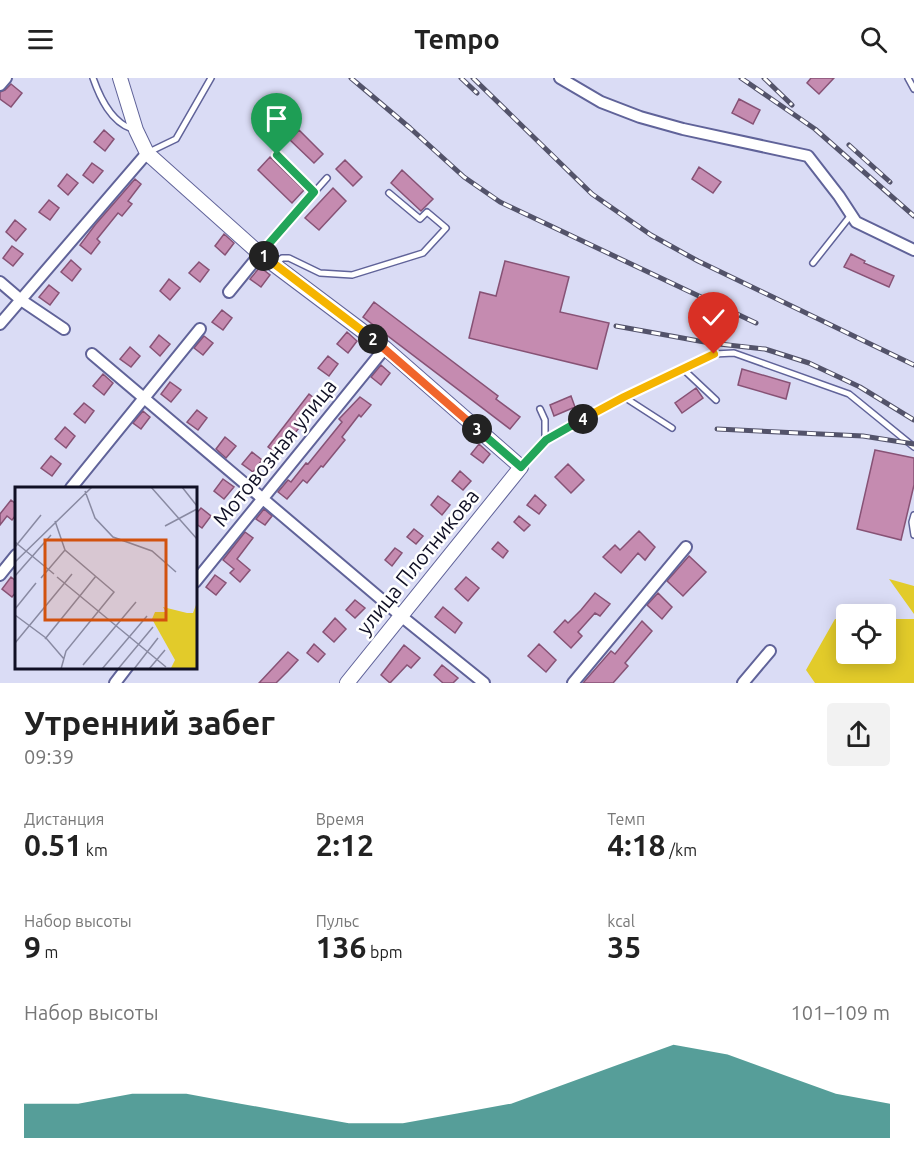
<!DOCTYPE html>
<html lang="ru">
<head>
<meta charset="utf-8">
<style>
  :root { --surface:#fff; --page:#f2f2f2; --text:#222; --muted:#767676; --accent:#0f766e }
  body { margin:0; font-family:Ubuntu,sans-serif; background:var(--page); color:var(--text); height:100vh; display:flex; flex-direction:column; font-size:22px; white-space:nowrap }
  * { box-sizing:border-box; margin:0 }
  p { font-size:20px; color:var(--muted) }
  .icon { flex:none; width:33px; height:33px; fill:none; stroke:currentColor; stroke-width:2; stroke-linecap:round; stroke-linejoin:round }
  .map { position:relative; height:605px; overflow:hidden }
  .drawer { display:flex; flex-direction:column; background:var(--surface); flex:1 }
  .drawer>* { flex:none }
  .controls { position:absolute; left:836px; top:526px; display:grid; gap:12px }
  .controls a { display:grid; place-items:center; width:60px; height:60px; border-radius:6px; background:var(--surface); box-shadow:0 3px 15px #0003; font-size:30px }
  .pin { position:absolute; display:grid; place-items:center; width:51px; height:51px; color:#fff; margin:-62px -26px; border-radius:50% 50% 50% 0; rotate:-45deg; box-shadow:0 0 6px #0007 }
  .pin .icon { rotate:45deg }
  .km { position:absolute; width:30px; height:30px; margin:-15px; border-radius:50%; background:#222; color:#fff; font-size:16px; line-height:30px; text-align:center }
  .round { display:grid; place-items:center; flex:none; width:63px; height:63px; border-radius:6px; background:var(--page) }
  .summary { display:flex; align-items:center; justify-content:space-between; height:102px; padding:0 24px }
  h1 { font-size:33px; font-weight:700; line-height:45px }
  .stats { display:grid; grid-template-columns:repeat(3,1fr); gap:9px; height:102px; padding:6px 24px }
  .stats div { display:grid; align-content:center }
  .stats b { font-size:30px; font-weight:700 }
  .stats small { font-size:16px; font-weight:400 }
  .stats p { font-size:16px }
  .chart { height:168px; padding:12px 24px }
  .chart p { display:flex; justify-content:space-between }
  .chart svg { width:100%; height:108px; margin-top:6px; fill:var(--accent); opacity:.7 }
  header { display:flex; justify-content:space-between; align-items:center; height:78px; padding:0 24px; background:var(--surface); font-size:27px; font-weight:700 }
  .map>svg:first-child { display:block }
  .green { fill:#e2cb2a }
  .building { fill:#c58bb0; stroke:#875275; stroke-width:1.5 }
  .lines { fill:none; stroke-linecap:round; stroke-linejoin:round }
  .service-casing { stroke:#606399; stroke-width:8 }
  .minor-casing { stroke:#606399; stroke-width:14 }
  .tertiary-casing { stroke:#606399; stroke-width:16 }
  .service { stroke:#fff; stroke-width:5 }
  .minor { stroke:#fff; stroke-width:10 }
  .tertiary { stroke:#fff; stroke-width:14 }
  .rail-casing { stroke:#53536a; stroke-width:5 }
  .rail { stroke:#fff; stroke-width:3; stroke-dasharray:9; stroke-linecap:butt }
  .split-1-casing { stroke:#fff; stroke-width:12 }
  .split-2-casing { stroke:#fff; stroke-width:12 }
  .split-3-casing { stroke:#fff; stroke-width:12 }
  .split-4-casing { stroke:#fff; stroke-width:12 }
  .split-5-casing { stroke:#fff; stroke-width:12 }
  .split-1 { stroke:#22a559; stroke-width:8 }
  .split-2 { stroke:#f5b400; stroke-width:8 }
  .split-3 { stroke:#f0652b; stroke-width:8 }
  .split-4 { stroke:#22a559; stroke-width:8 }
  .split-5 { stroke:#f5b400; stroke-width:8 }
  .labels { text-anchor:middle; stroke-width:5; stroke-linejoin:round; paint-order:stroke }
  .street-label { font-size:21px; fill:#101025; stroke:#fff }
  .inset-road { fill:none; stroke:#898aa2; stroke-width:1.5 }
  .view { fill:#d2520e; fill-opacity:0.15; stroke:#d2520e; stroke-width:3 }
  .inset-edge { fill:none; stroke:#101025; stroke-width:3 }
</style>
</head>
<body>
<header><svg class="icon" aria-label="menu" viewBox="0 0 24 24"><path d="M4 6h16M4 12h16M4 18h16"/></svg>Tempo<svg class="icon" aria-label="search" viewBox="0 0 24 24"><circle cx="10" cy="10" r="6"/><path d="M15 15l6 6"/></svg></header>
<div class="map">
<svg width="914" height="605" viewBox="0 0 914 605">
  <rect width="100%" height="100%" fill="#dadcf5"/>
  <path class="green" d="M889,501L914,508V536Z
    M835,541H846V576H885V541H914V605H815L806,592Z"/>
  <path class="building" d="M811,0H834L819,16L807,5Z
    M11,6L22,15L11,29L0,21V14L5,12Z
    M739,21L760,32L753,46L732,35Z
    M104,52L114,61L105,73L94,64Z
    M299,52L323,76L314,85L290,62Z
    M270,79L304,112L292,125L258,92Z
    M345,82L362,99L353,108L336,91Z
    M92,85L103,93L93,105L83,97Z
    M699,89L721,104L713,115L692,101Z
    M402,92L433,121L421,133L391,105Z
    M67,96L78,105L68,117L58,108Z
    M135,101L141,106L128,123L132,126L122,138L118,135L97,161L100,164L91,176L80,167L95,147Z
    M333,110L346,123L319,152L305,140Z
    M49,122L59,130L50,142L39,134Z
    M15,142L26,151L16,163L6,154Z
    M224,156L234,165L225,177L215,168Z
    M12,168L23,176L13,188L3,180Z
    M851,176L865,183L864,185L894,198L889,209L844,189Z
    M71,182L81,191L72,203L61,194Z
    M505,183L569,199L560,234L609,245L597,291L469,260L480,214L496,218Z
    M199,184L209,192L200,204L189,195Z
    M260,189L270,197L261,209L250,201Z
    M169,201L180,210L170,222L160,213Z
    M49,207L59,215L50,227L39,219Z
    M374,224L498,318L496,321L520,339L510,351L363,239Z
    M222,232L232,240L223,252L212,244Z
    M347,254L357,263L348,275L337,266Z
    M159,257L170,266L160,278L150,269Z
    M204,258L213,265L203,277L194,270Z
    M130,269L140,278L131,289L120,281Z
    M328,278L338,286L329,298L318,290Z
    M381,287L390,295L381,307L371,299Z
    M742,291L790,305L786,321L738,307Z
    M103,296L113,305L104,317L93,308Z
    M170,304L181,312L171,324L161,316Z
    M696,310L703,320L682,335L675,325Z
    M309,316L319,324L278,377L268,369Z
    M571,318L575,329L554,338L550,327Z
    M360,319L371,327L361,339L359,337L342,359L345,362L323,389L321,388L307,405L303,402L287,421L278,414L288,402L291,404L306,385L308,386L342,344L339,341Z
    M84,325L94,333L85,345L74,336Z
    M197,332L207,340L198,352L187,344Z
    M143,333L150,339L141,351L133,345Z
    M65,349L75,358L66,370L55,361Z
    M225,359L236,368L226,380L216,371Z
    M479,366L490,376L483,385L471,376Z
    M875,372L914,380V407L901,462L857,451Z
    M252,374L262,382L253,394L242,386Z
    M51,378L61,386L52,398L41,390Z
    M568,386L584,402L571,415L555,399Z
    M460,393L471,403L463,412L452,403Z
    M223,401L234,409L224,421L214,413Z
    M535,417L546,427L539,436L527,427Z
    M438,418L450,427L442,437L431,427Z
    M11,422L16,426V437L12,442L7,438L0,447V436Z
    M201,430L211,438L202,450L195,445V437Z
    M264,431L272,438L265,447L256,441Z
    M519,438L530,447L524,453L514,444Z
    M414,451L423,458L416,466L407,459Z
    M639,453L655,469L645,482L638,475L621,495L603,479L615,467L620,472Z
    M245,454L253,460L237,481L250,492L240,504L230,495L234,491L223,482Z
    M498,464L508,473L503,480L492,471Z
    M395,470L402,475L392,488L385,482Z
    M689,478L706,494L683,518L667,503Z
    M215,497L226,505L216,517L206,509Z
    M11,499L16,503V514L12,519L2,511Z
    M466,499L479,510L468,523L455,511Z
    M595,515L610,526L600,538L595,535L578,554L582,558L571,570L554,554L565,542L568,545L581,532Z
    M658,515L672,529L662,541L647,527Z
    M355,522L365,530L355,540L346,532Z
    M443,529L462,545L455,555L435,539Z
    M335,540L346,551L334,564L323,554Z
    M642,543L652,553L625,585L628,588L613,605H583L611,573L615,576Z
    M314,566L325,576L318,584L307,575Z
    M539,566L556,582L546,594L528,578Z
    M404,567L420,580L411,590L407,587L390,605L381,597Z
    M288,574L298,582L288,593L276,605H259Z
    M442,587L458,600L453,605H443L434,597Z"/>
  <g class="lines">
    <defs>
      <path id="service" d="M93,0C100,20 111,44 132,51
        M908,0L914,11
        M149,74L176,61L211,0
        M277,77L314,114
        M261,174L327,100
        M813,185L851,137
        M276,186L282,180H289L320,195L352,197L423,175L446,150L427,134L420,141L389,115
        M683,291L714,276L734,275L849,316L914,369
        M624,319L672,350
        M540,331L545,342V362
        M522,388L545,362L624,319L683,291L716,322
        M914,437L912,444L914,457"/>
      <path id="minor" d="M560,0L601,24L640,39L683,51L808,78L839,118L856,144L914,172
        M0,7L6,0
        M0,204L21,222L64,251
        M229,214L260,176
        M0,246L147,75
        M92,276L401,538L484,605
        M71,410L200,251
        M0,497L16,477
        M195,504L385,270
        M115,605L128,588
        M573,605L686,469
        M743,605L770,573"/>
      <path id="tertiary" d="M120,0L136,52L147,75L260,176L385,270L521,389L347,605"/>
    </defs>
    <use href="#service" class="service-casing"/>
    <use href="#minor" class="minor-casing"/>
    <use href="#tertiary" class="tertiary-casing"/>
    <use href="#service" class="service"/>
    <use href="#minor" class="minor"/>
    <use href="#tertiary" class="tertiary"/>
    <defs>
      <path id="rail" d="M351,0L410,50L464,99L500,124L756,245
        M461,0L477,15
        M473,0L592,116L651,157L698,183L914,287
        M741,0L815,51L914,138
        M764,0L792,27
        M849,67L890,104
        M616,248L710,265L765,271L809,285L860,309L914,342
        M717,351L863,358L914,366"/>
    </defs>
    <use href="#rail" class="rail-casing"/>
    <use href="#rail" class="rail"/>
  </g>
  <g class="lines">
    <defs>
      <path id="split-1" d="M264,178L260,176L314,114L277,77"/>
      <path id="split-2" d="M264,178L373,261"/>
      <path id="split-3" d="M373,261L477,351"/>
      <path id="split-4" d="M477,351L521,389L546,362L583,341"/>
      <path id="split-5" d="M583,341L624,319L714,276"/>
    </defs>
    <use href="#split-1" class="split-1-casing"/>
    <use href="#split-2" class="split-2-casing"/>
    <use href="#split-3" class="split-3-casing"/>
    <use href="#split-4" class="split-4-casing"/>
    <use href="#split-5" class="split-5-casing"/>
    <use href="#split-1" class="split-1"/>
    <use href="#split-2" class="split-2"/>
    <use href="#split-3" class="split-3"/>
    <use href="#split-4" class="split-4"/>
    <use href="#split-5" class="split-5"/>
  </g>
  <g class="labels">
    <g class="street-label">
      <text transform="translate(275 375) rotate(-51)" y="7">Мотовозная улица</text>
      <text transform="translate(418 484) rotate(-51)" y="7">улица Плотникова</text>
    </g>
  </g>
  <g transform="translate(15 409)">
    <rect width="182" height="182" fill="#dadcf5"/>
    <path d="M181,118V181H156L160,173L137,132L140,125H151L148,120L172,126H178Z" fill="#e2cb2a"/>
    <path class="inset-road" d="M136,0L182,52M167,0L182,19M70,4L80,31L98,50L137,64L161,85M40,34L50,63L99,105L51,164L46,182M150,39L182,22M0,55L39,87M0,60L26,28M0,75L77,0M0,89L36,48M42,90L151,180M26,91L50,63M0,122L21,96M0,128L31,151L49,172M30,152L81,89M0,156L57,87M68,178L121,115M87,182L132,129M103,182L138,140M119,182L143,151M134,182L150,163"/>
    <path class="view" d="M30,53H151V133H30Z"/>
    <rect width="182" height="182" class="inset-edge"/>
  </g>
</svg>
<div class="controls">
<a><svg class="icon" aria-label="locate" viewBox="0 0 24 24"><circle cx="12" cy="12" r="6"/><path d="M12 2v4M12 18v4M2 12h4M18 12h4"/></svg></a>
</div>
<div class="pin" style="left:277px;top:77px;background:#1e9e55"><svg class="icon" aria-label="arrive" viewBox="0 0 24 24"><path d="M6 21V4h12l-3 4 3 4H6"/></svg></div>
<div class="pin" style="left:714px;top:276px;background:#d93025"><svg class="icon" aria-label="check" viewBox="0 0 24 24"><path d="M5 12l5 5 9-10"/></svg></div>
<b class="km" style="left:264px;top:178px">1</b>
<b class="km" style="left:373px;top:261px">2</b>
<b class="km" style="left:477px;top:351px">3</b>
<b class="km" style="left:583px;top:341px">4</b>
</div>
<section class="drawer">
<div class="summary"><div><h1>Утренний забег</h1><p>09:39</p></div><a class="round"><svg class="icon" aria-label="share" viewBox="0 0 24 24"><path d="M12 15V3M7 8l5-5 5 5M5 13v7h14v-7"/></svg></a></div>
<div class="stats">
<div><p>Дистанция</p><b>0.51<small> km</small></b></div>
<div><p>Время</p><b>2:12</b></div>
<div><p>Темп</p><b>4:18<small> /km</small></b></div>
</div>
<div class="stats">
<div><p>Набор высоты</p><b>9<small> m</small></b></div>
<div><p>Пульс</p><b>136<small> bpm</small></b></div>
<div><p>kcal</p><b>35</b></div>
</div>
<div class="chart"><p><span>Набор высоты</span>101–109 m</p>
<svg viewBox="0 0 160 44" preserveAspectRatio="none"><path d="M0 44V30L10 30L20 26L30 26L40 30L50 34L60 38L70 38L80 34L90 30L100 22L110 14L120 6L130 10L140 18L150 26L160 30V44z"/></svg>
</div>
</section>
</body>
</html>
